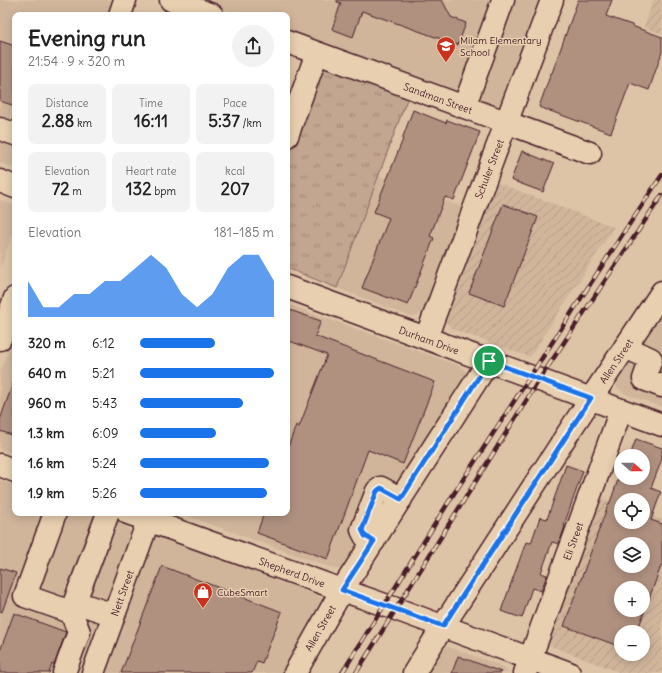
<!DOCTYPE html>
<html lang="en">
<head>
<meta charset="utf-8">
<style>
  :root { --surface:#fff; --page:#f2f2f2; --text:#222; --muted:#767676; --accent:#1a73e8 }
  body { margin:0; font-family:Delius,sans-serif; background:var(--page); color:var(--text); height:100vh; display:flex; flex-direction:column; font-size:15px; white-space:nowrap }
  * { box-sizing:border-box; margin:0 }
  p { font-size:13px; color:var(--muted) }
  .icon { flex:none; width:22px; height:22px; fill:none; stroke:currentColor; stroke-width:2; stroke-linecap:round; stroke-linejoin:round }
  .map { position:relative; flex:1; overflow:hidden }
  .sheet { position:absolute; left:12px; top:12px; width:278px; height:504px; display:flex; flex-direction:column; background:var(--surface); border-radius:8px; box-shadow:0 2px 10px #0003 }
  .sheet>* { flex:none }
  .needle { width:26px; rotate:111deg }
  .controls { position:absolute; left:614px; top:449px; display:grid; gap:8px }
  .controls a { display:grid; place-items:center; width:36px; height:36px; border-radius:50%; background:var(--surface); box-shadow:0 2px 10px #0003; font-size:20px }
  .pin { position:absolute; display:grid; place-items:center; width:34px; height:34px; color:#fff; margin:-17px; border:2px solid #fff; border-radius:50%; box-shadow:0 1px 4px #0007 }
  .round { display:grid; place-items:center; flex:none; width:42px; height:42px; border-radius:21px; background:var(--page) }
  .summary { display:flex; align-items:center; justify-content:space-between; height:68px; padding:0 16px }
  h1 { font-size:22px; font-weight:700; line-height:30px }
  .figures { display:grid; grid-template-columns:repeat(3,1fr); gap:6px; height:68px; padding:4px 16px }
  .figures div { display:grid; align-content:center; border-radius:8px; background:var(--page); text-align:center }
  .figures b { font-size:17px; font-weight:700 }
  .figures small { font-size:11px; font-weight:400 }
  .figures p { font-size:11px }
  .chart { height:112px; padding:8px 16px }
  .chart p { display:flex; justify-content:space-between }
  .chart svg { width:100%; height:72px; margin-top:4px; fill:var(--accent); opacity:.7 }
  ul { padding:0 16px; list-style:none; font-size:13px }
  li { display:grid; grid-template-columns:64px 48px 1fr; align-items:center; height:30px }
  li i { height:10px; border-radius:5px; background:var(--accent) }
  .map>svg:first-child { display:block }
  .built { fill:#d0b59b }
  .industrial { fill:url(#industrial-furrows); fill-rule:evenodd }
  .grass { fill:url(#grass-tufts); stroke:#86625e }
  .building { fill:#b09180; stroke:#4a1f2b; fill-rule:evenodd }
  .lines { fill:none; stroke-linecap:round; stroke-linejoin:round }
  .minor-casing { stroke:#4a1f2b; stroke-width:25 }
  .major-casing { stroke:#4a1f2b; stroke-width:25 }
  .minor { stroke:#e7cfaf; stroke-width:22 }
  .major { stroke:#e7cfaf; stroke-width:22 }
  .rail-casing { stroke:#4a1f2b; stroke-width:4.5 }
  .rail { stroke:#e7cfaf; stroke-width:3; stroke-dasharray:9; stroke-linecap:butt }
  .route-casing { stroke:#fff; stroke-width:8 }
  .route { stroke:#1a73e8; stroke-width:5 }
  .labels { text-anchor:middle; stroke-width:3; stroke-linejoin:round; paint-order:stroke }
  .poi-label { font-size:10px; fill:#4a1f2b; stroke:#e7cfaf; text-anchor:start }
  .street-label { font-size:10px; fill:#4a1f2b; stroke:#e7cfaf }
</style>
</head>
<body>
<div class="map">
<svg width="662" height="673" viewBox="0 0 662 673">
  <defs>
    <pattern id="industrial-furrows" width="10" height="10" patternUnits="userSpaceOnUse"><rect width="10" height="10" fill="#d0b59b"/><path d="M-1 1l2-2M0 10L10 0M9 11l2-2" fill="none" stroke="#b49b86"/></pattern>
    <pattern id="grass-tufts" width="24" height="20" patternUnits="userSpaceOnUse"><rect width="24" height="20" fill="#c2a690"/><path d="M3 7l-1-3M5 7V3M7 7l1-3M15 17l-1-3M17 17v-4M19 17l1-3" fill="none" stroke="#a08776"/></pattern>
  </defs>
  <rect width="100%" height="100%" fill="#dec4a7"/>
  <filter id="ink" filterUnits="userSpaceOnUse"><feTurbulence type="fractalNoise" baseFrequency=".025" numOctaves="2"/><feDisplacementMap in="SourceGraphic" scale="8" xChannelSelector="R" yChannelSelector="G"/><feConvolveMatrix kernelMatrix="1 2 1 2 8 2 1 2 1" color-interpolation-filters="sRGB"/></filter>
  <g filter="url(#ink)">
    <path class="built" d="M0,0H116L110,15H15V168L0,163Z
      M197,0H545L504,102L493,107L287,32V15H239Z
      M379,176L465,208L426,307L422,313L417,316H409L337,288Z
      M0,200L15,206V228L0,269Z
      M662,303V407L625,394L617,388L615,381Z
      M287,304L460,366L465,370L467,374V380L342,570L335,569L179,513H287Z
      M15,332V454L0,449V373Z
      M0,480L15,486V513H91L125,525L129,527L130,532L131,539L83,673H0Z
      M160,537L316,595L322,599L323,604L287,673H101L153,538Z
      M449,647L504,667L508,671L509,673H422L442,648Z"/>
    <path class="industrial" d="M653,0H662V34L644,27Z
      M493,181L614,227L530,357L455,330L449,326L445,320L444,312Z
      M599,497L621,505V522H643V513L662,520V673H621L556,648L551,646L548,642L547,636ZM621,544H643V566H621ZM621,588H643V610H621ZM621,632H643V654H621Z"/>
    <path class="grass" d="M323,67L410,91L337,288L287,268V159L318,73Z"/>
    <path class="building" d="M337,0H442L451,17L466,23L458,45L362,11L353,37L332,29L341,3L337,2Z
      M578,0H612L606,16L632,25V26L662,37V52L649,90L630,83L611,133L539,107L551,73H552Z
      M0,41L15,46V106L0,101Z
      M413,110L446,123L447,120L480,132L454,200L445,197L430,236L434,238L408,305L362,288L389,218L374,212L403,139H402Z
      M522,151L554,164L543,192L511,180Z
      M503,204L538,217L504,306L469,293Z
      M287,309L321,321L315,336L435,382L403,464L368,450L328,559L257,533L264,513H287V450L296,425L299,427L327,355L287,340Z
      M13,383H15V436L0,431V420Z
      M636,439L662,448V459L651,488L661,492L651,520L662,524V563L637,632H621V647L564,626L608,505H609L619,477L621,478H643V456H630ZM621,500H643V522H621ZM621,544H643V566H621ZM621,588H643V610H621Z
      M566,465L583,471L564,525L565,526L559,544L552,542L541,573L547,575L541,591L532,588L522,618L501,611L526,542L531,543L540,517L547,519Z
      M162,566L282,612L262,663L257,661L252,673H121Z
      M0,568L16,573L2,612L0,611Z
      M14,613L66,632L54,665L52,664L49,673H0V651Z
      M458,656L501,672L500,673H452Z"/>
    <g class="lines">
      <defs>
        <path id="minor" d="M171,0L212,15
          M120,15L125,0
          M287,42L590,153
          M464,107L503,0
          M0,129L15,134
          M287,136L317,53
          M426,338L552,0
          M0,339L15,298
          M625,347L651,359L644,379L662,386
          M55,513L25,596L71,612L108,513
          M374,541L365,536L362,530L377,491L381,488L401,499
          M75,602L114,615
          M64,673L79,632L71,612
          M93,673L151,513
          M295,673L342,590L489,361
          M414,673L443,626L574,424L662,292
          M525,673L621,410"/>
        <path id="major" d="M0,181L15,187
          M287,287L662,425
          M0,465L15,471
          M128,513L342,590L396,609L569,673"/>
      </defs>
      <use href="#minor" class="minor-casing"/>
      <use href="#major" class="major-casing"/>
      <use href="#minor" class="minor"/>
      <use href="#major" class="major"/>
      <defs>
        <path id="rail" d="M342,673L453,495L626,229L662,175
          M356,673L539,380L662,195"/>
      </defs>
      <use href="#rail" class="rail-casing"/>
      <use href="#rail" class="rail"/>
    </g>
  </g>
  <g class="lines" filter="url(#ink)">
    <defs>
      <path id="route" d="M489,361L591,398L443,626L342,590L374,541L365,536L362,530L377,491L381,488L401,499Z"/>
    </defs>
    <use href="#route" class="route-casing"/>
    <use href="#route" class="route"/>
  </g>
  <defs>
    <symbol id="school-pin" viewBox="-11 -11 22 30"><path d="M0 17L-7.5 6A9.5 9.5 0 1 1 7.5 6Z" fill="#c8321e" stroke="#e7cfaf"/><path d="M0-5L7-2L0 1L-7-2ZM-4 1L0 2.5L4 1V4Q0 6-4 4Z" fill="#fff"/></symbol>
    <symbol id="shop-pin" viewBox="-11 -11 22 30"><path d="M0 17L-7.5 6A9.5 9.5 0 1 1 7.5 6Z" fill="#c8321e" stroke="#e7cfaf"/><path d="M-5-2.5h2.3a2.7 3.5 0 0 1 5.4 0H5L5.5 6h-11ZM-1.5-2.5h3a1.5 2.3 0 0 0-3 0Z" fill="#fff"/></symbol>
  </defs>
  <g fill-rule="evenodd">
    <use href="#school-pin" x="435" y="35" width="22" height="30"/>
    <use href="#shop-pin" x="192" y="581" width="22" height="30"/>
  </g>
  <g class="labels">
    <g class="poi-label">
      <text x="460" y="44">Milam Elementary<tspan x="460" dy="12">School</tspan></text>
      <text x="217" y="596">CubeSmart</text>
    </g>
    <g class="street-label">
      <text transform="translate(438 98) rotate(20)" y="4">Sandman Street</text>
      <text transform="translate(489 169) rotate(-69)" y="4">Schuler Street</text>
      <text transform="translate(429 340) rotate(20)" y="4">Durham Drive</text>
      <text transform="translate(616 361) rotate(-56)" y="4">Allen Street</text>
      <text transform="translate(573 541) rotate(-70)" y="4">Eli Street</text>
      <text transform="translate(292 572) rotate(20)" y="4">Shepherd Drive</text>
      <text transform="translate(122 593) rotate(-70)" y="4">Nett Street</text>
      <text transform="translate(320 628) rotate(-60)" y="4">Allen Street</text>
    </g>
  </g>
</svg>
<div class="controls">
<a><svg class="needle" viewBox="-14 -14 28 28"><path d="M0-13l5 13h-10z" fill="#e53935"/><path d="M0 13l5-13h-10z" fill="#767676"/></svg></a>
<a><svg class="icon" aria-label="locate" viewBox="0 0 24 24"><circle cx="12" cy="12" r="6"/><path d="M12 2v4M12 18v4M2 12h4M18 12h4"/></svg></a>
<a><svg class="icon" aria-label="layers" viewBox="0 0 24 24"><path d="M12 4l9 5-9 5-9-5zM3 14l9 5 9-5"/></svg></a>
<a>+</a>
<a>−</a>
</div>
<div class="pin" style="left:489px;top:361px;background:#1e9e55"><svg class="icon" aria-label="arrive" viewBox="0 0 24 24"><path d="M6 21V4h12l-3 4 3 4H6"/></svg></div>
<section class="sheet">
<div class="summary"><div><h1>Evening run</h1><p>21:54 · 9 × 320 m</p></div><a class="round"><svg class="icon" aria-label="share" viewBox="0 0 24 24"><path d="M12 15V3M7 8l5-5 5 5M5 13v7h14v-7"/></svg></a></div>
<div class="figures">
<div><p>Distance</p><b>2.88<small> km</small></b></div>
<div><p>Time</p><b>16:11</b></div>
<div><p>Pace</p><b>5:37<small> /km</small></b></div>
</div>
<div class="figures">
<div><p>Elevation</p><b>72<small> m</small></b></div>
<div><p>Heart rate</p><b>132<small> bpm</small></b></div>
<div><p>kcal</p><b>207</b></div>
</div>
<div class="chart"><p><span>Elevation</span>181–185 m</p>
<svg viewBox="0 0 160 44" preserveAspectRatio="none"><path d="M0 44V22L10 38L20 38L30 30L40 30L50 22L60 22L70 14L80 6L90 14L100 30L110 38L120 30L130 14L140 6L150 6L160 22V44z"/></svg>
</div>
<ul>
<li><b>320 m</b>6:12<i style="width:56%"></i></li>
<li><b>640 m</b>5:21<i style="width:100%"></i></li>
<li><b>960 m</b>5:43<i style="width:77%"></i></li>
<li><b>1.3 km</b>6:09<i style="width:57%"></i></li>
<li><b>1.6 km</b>5:24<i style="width:96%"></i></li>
<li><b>1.9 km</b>5:26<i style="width:95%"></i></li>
</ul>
</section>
</div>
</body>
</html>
